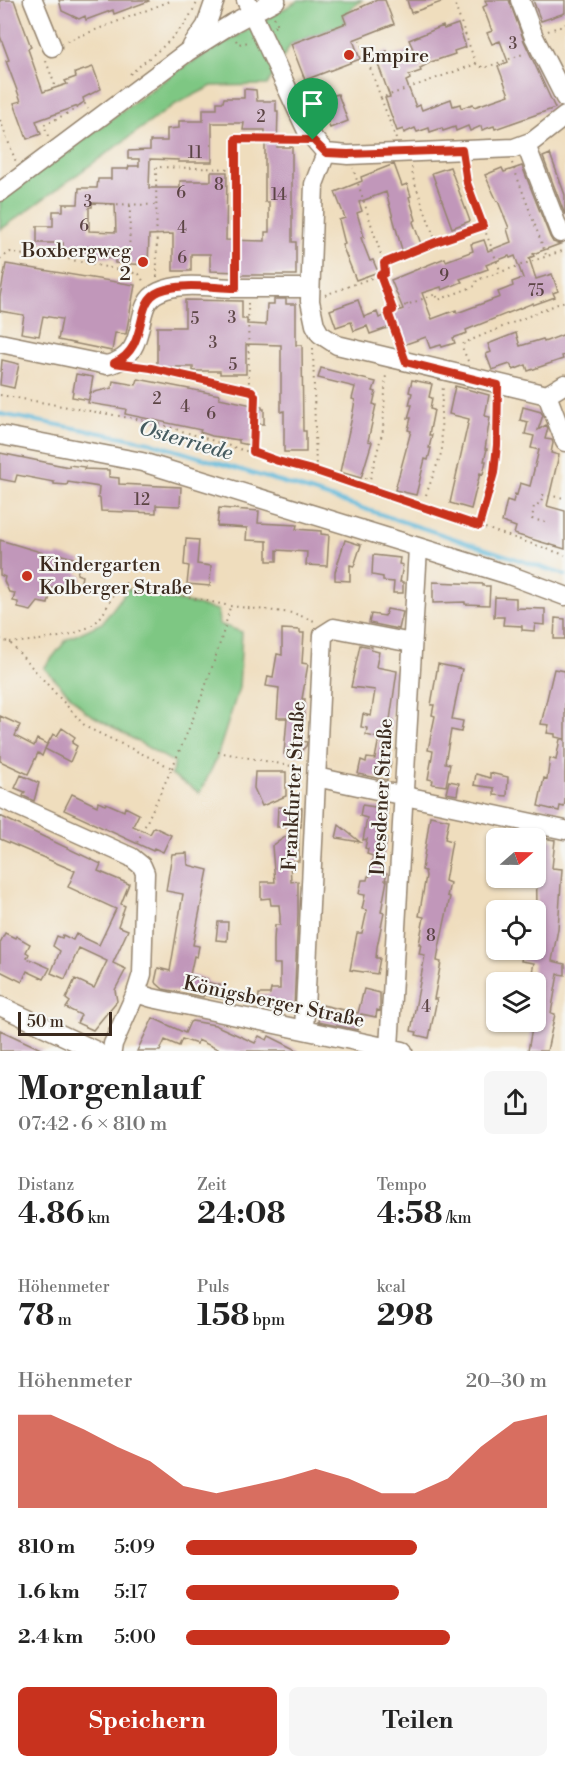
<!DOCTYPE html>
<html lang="de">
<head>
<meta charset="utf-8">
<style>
  :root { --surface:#fff; --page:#f6f6f6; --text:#222; --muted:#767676; --accent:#c8321e }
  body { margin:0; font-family:"Libre Bodoni",serif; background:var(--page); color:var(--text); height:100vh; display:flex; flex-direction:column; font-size:22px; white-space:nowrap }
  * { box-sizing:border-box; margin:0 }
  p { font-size:20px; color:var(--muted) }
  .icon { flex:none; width:33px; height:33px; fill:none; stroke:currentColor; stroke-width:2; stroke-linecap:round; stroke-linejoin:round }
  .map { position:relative; height:1051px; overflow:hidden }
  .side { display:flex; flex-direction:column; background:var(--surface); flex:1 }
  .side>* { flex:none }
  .needle { width:39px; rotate:70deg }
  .fabs { position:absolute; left:486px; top:828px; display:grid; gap:12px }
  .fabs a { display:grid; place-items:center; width:60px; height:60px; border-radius:9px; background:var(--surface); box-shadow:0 2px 4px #0004; font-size:30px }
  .scale { position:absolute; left:18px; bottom:15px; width:94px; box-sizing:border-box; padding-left:6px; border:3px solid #3b2a1e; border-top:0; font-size:16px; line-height:21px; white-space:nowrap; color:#3b2a1e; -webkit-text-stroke:4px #f6f6f2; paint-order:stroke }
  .pin { position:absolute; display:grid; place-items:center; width:51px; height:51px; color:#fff; margin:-62px -26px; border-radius:50% 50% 50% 0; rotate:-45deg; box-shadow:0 0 6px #0007 }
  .pin .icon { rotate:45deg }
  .round { display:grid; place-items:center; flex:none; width:63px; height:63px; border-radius:9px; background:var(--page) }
  .overview { display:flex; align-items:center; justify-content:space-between; height:102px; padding:0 18px }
  h1 { font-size:33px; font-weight:700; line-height:45px }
  .figures { display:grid; grid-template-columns:repeat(3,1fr); gap:9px; height:102px; padding:6px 18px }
  .figures div { display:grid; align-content:center }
  .figures b { font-size:30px; font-weight:700 }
  .figures small { font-size:16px; font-weight:400 }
  .figures p { font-size:16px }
  .chart { height:168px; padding:12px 18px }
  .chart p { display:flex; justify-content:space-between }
  .chart svg { width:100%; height:108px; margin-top:6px; fill:var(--accent); opacity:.7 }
  .cta { display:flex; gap:12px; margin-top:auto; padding:12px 18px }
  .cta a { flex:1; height:69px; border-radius:9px; background:var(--accent); color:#fff; font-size:24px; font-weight:700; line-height:69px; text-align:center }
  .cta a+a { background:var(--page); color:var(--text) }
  ul { padding:0 18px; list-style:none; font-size:20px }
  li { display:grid; grid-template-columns:96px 72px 1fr; align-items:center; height:45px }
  li i { height:15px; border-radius:8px; background:var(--accent) }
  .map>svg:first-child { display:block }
  .green { fill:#7ec783; stroke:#5c7850; stroke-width:1.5 }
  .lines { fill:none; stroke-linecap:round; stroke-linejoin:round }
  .stream { stroke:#5bb7d9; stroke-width:4 }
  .building { fill:#c197ba; fill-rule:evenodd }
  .minor-casing { stroke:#95846e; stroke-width:21 }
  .path { stroke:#95846e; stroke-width:2; stroke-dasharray:1.5 4.5; stroke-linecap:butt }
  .minor { stroke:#fff; stroke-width:18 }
  .route-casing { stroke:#fff; stroke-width:12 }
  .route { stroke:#c8321e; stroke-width:8 }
  .poi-dot { fill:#c8321e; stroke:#f6f6f2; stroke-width:2 }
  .labels { text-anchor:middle; stroke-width:4.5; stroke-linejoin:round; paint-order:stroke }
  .number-label { font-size:16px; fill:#5c4545 }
  .poi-label { font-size:20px; fill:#3b2a1e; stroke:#f6f6f2; text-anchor:start }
  .street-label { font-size:20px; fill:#3b2a1e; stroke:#f6f6f2 }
  .water-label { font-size:21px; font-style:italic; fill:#465b5f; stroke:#f6f6f2 }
</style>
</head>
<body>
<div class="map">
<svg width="565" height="1051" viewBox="0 0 565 1051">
  <rect width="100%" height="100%" fill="#f6f6f2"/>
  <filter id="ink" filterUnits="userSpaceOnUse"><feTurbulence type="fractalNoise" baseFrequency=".0167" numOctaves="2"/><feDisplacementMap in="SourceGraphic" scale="12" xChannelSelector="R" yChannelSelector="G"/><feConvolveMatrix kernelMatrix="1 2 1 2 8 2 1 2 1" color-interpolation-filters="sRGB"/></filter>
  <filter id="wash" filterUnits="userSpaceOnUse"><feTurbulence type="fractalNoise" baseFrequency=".008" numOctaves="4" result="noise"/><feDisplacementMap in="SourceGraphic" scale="24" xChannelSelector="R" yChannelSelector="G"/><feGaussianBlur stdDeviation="1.35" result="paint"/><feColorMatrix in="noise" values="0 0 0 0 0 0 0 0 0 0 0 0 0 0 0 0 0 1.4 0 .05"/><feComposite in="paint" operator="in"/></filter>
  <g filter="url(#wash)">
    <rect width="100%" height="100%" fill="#efddbd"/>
    <path class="green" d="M299,0H362L343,15L346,23L291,44L267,85L212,86L174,105L0,230V201L177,71Z
      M128,589L218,610L219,624L242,632L239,688L216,760L200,793L171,775L175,763L86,712L44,668L67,639L102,623Z"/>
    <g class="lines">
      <path class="stream" d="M0,414L149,442L307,490L565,575"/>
    </g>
    <g id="blocks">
      <path class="building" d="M0,0H14L31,47L28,49L43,92L67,84L65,81L76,77L75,73L93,67L101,89L83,98L84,102L78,106L36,121L41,134L27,139L14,103L21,101L6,61L9,60L0,36Z
        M59,0H148L149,1L114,14L113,10L86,20L85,16L79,19L62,11Z
        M377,0H385L394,24L353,40L360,59L305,80L291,44L346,23L343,15Z
        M407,0H443L444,1L411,13Z
        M485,0H509L524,41L555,108L495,129L494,126L482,130L481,126L470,131L468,126L456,131L455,127L443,131L442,128L430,132L429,128L417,132L415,128L404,133L403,129L397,131L385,98L390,97L375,56L387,51L389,57L413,49L409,40L443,26L444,29L458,24L466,47L454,51L455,54L431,62L420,68L421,71L409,75L410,79L406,81L416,107L420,105L422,110L451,99L453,106L460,104L461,108L473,104L474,107L509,95L498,66L508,62L500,41L492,44L487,33L492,31L483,7L487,5Z
        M533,0H565V13L541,21Z
        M244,89L256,90L257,101H276V111H278L277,147H292V242H296V275H239V272L210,271V254H191V271H173V234L149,235L148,265L115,263V258L89,257V251H63V243H37V226H53V211H63V204H78L79,188H97L98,179H111V169H128L129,166H139V159H128V151L150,150V141H167V129L179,128V121H203V109H217V102H223L224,98H244ZM212,123H244L243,130H265V202H269V232H265V241L226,240L227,172H211V181H180V188H149L150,159L179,160L178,162H212ZM92,203L115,204L116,232L89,231V207H92Z
        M338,94L348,121L330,128L320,100Z
        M550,154L565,195V215L543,157Z
        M394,164L402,186L407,184L411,196L409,197L416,220L413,222L421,244L402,250L386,192L359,202L362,211L357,213L364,237L361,238L370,261L373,260L378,272L356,280L342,245L345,244L339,220L345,218L335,192L362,181L361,177Z
        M522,166L550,237L553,242L560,244L533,254L534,256L529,258L536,279L552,274L558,291L553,293L555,297L533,305V303L466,330L467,333L453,338L455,343L442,347L441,345L430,348L426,337L403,345L396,325L370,334L367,326L354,331L351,322L336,327L330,310L358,300L364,317L377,312L379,318L403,309L391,280L445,258L446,261L473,251L471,244L484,240L488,251L511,242L507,229L509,228L498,201H497L485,175L502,168L504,172ZM509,256L510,258L515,256L523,278L512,282L513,286L498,292L500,297L457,313L456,310L432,319L422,293L441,287L442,290L462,282L460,279L488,269L486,265Z
        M450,167L470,221L452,228L432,173Z
        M6,264L135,285L126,334L115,333L112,351L58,340L62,319L43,316L39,336L21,333L24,315L0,311V296Z
        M274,299H286V304H296V345H302L303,431H306V452H284V411L281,412V345L246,344V374H220V371H193V367H169V370H157V327H185V300L242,301V319H247V324L266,325L267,304H274Z
        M516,333L520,346L543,339L544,342L565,334V355L562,356L563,359L528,371L526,365L513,370L510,364L492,370L486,354L491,352L488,344Z
        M2,360L19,364L14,388L0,385Z
        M321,368L376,382L373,391L376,392L373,404L376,405L368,441L372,442L361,478L340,472L353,412L355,400L352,399L355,387L318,378Z
        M76,374L93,377L89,400L72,397Z
        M138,379L220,395L219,398L262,407V409H264V424H253L249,445L239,443V440L212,436L200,432L201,430L125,414L126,409L88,403L90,393L112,388L113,381L136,385Z
        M412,380L432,384L429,397L432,398L430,409L434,410L429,435H432L429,448H431L428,460L425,459L416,495L395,490L411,431L408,430L411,418H408L412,405H409L412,393L409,392Z
        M455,386L489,395L485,416L490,417L485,449H487L484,461H486L483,474L480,473L471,509L450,503L469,419L449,414Z
        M523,407L541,412L543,415L538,430L546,425L548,428L545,439L552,440L553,443L551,453L559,455L547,506L565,511V549L514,534L516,527L502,522L507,500L513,502L515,494L517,495L520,483L530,486L539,450L531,448L534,436L525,434L528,422L520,420Z
        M0,453L69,467V465L85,467L84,469L109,470V477L119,478V484L181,487L180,506L156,505V513L101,511L100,498H98L99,487L68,482L67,485L54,484V482L17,475L15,482L0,479Z
        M219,508L259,511L258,523L297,525L296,529L321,531V534L329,535L327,566L306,565L307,552L277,550V561H267V541L246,540L247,528L217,526Z
        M186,539L199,540L197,564L211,566L210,586L187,584L189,566L184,565Z
        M0,540L57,557L58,554L81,560L77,574L82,576L80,586L74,584L72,591L52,587L48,604L38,602L31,611L18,608V602L13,601L15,593L9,592L4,581L5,577L0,575Z
        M345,540L361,545L354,566L350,565V581L335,580V572Z
        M373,555L400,558L399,564L403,565L400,582H403V593H393L394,582L383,581V577L372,575Z
        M433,582L483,584V586H490L489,605L465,604V602L433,603Z
        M495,597L516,598V608L545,609V625L535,624L534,631L522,630V626L503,625L504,617H494Z
        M387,609L403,612L399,629L369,623L371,614L385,616Z
        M555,618L565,619V639H554Z
        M282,629L300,630V633H304L302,663L308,664L302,699H305L302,741L307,742L306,746L301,751V756L284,754L287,718H277L279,688L266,686L268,676L273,677L277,654L282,655Z
        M360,645L372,647L371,650L379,652L376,667L397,671L390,720H393L384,761L391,762L387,780L358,774L361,760L366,762L367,758L375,759L379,738L366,735L367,728L361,727L363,714L371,716L375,690L351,687Z
        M438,664L462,669L452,719L463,721L461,732L451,730L445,763L450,764L446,786L432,784L433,780L428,779L433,751L428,750L435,716L432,715L434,705H431Z
        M554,669L565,671V739L555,737V734L547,733L549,725L541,724Z
        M0,716L20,725L15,736L34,746L37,739L47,744L42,756L38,753L28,774L0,761Z
        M62,728L75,737L72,743L77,746L70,762L45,749L53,734L57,736Z
        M560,739H565V801L564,807L560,806L559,811L538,806L544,778L547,779L550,758L556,760Z
        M255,772H286V796L262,806L254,788Z
        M490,773L508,777L507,796L494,795V788L474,785L476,774L490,778Z
        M21,775L39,783L34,801L23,796L25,792L15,788Z
        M449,781L459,783L457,795L446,793Z
        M72,794L97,806L98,802L105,805L106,803L124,811L125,807L139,814L133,826L150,834L154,827L171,835L163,852L154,848L153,851L64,810Z
        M362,805L388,809L383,839H387L380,872L387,873L385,880H387L381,912L384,913L377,947L376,958H380L377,974L350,970L357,933H362L367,910L362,909L365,895L359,894L362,880H367L368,876H370L373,856L367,854L368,849L365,848L367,839L363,840L367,818L360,816Z
        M278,807L302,808L301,827H277Z
        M0,816L101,864L98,871L129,884L121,904L125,906L118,926L128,930L113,963L126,969L115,990L117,1001L93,1030L77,1023L81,1015L66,1008L70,1002L66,999L75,979L94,988L107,961L79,948L65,979L51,973L60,951L53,946L57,936L62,938L63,935L73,940L76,934L99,945L116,909L68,887L75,871L0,839Z
        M430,816L449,820L445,839L452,841L445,881L450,883L447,896L450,897L439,948L437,961L441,962L434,999H437L429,1038L416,1035L417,1032L411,1031L425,955L419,954L421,944H419L424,917L419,916L426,876L425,871L422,870Z
        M339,825L360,842L336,838Z
        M299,828V861H290L291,882L298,881V913L294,1009L270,1007V1005H258L259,994H270L271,989H280V964H274V940L275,925H280V916L279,905H271L270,898L261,899V882H275L272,846Z
        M536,837L555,840L552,868L562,869L558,929L552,961L565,964V975L558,974L551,1013L555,1014L547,1051H528L533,1022H536V982H530L534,963L521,961L523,950H536V934H538L539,909H537Z
        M187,853L188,865L208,870L193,945L199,946L197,957L194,956L190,975L207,979L206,982L223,986V999L204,995L203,997L163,989L155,982L158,968L170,971L183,894L166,891L172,854Z
        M218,922H228L227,941L216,940Z
        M5,933L15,938L16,936L30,944L26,952L29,954L27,958L50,968L44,979L27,971L22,982L0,971V943Z
        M364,989L380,993V1011L377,1010L376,1017L361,1014L358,1030L318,1022L322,1005L358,1013Z
        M153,1018L185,1033L190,1022L192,1021L215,1025L255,1043L259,1036L267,1040L269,1036L299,1051H222L198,1040L197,1044L182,1039L179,1046L165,1040L160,1051H137Z
        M0,1030L45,1051H0Z"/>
    </g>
  </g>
  <g filter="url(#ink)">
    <use href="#blocks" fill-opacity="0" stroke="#95846e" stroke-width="1.5"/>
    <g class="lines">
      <defs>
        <path id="minor" d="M33,0L52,47
          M246,0L307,131L326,153L348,155L514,148L533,141L565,116
          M520,0L534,37L565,98
          M192,46L206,26L215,0
          M526,145L560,233
          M326,153L314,184L310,301L315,325L320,334L337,345L547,395L565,384
          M0,192L187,52L233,23L276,0
          M0,343L107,365C154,354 129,305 159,292C181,281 213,288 237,288C261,288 286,288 310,288
          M547,395L565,442
          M0,435L142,462L509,575L565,596
          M316,777L565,830
          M0,798L131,857L142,866L145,873L142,974L136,993L113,1044L112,1051
          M136,993L152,998L403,1051
          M0,1006L96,1051
          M304,1030L323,635L334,628L412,643
          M389,1048L418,548"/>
      </defs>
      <use href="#minor" class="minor-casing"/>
      <path class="path" d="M453,0L476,64
        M274,17L278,25L274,27
        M548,31L565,24
        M236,40L238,44L249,42
        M360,40L381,98
        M67,41L173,0
        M46,61L56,88
        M130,74L166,44L186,23L197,3
        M80,104L81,106L85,104L88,109
        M66,114L81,106
        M0,120L16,162
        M48,136L44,125L66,114L65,111
        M396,139L381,98L476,64L484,68L526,53
        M512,163L546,255
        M464,165L467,183L500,270
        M412,167L413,178L436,242
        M235,169L236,274
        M105,204L156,205
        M0,259L10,252L20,255L34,252L139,274L145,284
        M384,263L436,242L483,226
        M129,273L130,205
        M380,275L393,310L388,312L400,345
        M157,277L156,167L235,169V139L296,140
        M325,295L385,273L386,270L353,168
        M248,303L249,390
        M407,304L409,310
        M393,310L436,294L438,300L475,286L477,280L565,250
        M313,348L316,471
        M468,361L462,347L464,343L565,301
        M136,366L252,391L255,396L253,452
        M0,395L153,422L278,461L316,471L565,555
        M365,478L370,479L383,430L386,372
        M426,495L442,451L441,412L443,386
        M545,522L532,519L534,506L541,503L543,495L565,498
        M479,526L494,473L497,445V400
        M0,639L10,643L86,727L172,768L136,845
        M10,643C35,640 81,639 99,619C110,606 110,593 126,583L230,606L293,613L317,622
        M218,752L302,768
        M172,768C195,716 216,663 230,607"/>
      <use href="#minor" class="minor"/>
    </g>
  </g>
  <g class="lines" filter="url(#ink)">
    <defs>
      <path id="route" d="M236,139L313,140L326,153L348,154L462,150L467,183L483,226L436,242L384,263L385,273L380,275L393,310L388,312L406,362L498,385L497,445L494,473L479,526L316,471L278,461L253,452L255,396L252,391L151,368L114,363C151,346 132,302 160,291C183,282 212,288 236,288Z"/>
    </defs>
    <use href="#route" class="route-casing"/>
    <use href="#route" class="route"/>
  </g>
  <g class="poi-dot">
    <circle cx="349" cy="55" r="6"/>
    <circle cx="143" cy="262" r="6"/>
    <circle cx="27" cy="576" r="6"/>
  </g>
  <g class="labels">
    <g class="number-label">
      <text x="513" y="49">3</text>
      <text x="261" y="122">2</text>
      <text x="195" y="158">11</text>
      <text x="219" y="190">8</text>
      <text x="181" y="198">6</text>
      <text x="279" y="200">14</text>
      <text x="88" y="207">3</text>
      <text x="84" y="231">6</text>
      <text x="182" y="233">4</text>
      <text x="182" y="263">6</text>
      <text x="444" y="281">9</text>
      <text x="536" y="296">75</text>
      <text x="232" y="323">3</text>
      <text x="195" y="324">5</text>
      <text x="213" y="348">3</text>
      <text x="233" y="370">5</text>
      <text x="157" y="404">2</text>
      <text x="185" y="412">4</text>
      <text x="211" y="419">6</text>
      <text x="142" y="505">12</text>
      <text x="431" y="941">8</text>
      <text x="426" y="1012">4</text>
    </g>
    <g class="poi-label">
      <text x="361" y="62">Empire</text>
      <text x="131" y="257" text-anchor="end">Boxbergweg<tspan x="131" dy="23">2</tspan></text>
      <text x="39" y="571">Kindergarten<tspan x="39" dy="23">Kolberger Straße</tspan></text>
    </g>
    <g class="street-label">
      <text transform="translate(293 786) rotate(-87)" y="7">Frankfurter Straße</text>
      <text transform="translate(381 797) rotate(-87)" y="7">Dresdener Straße</text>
      <text transform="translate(274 1001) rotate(12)" y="7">Königsberger Straße</text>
    </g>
    <g class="water-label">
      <text transform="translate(186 440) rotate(16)" y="7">Osterriede</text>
    </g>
  </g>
</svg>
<div class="fabs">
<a><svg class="needle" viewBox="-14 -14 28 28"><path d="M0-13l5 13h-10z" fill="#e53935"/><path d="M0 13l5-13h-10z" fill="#767676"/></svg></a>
<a><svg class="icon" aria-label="locate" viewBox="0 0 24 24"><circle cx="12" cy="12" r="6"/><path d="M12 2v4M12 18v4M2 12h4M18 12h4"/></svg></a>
<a><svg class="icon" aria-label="layers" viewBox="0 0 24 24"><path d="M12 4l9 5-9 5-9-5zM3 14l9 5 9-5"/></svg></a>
</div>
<div class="scale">50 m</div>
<div class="pin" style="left:313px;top:140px;background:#1e9e55"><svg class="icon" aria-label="arrive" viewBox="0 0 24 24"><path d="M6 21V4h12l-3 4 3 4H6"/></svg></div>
</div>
<section class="side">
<div class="overview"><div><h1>Morgenlauf</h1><p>07:42 · 6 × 810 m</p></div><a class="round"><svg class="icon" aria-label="share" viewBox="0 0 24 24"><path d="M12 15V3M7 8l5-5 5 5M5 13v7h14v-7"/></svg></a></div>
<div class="figures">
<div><p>Distanz</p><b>4.86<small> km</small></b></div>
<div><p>Zeit</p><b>24:08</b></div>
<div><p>Tempo</p><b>4:58<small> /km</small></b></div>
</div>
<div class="figures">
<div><p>Höhenmeter</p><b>78<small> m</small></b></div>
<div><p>Puls</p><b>158<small> bpm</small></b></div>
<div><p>kcal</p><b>298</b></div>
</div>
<div class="chart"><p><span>Höhenmeter</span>20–30 m</p>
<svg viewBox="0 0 160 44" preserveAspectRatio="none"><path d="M0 44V6L10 6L20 12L30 19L40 25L50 35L60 38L70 35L80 32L90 28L100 32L110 38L120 38L130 32L140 19L150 9L160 6V44z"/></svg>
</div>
<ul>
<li><b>810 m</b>5:09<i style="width:64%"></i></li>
<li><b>1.6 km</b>5:17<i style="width:59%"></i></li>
<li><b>2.4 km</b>5:00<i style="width:73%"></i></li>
</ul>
<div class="cta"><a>Speichern</a><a>Teilen</a></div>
</section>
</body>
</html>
